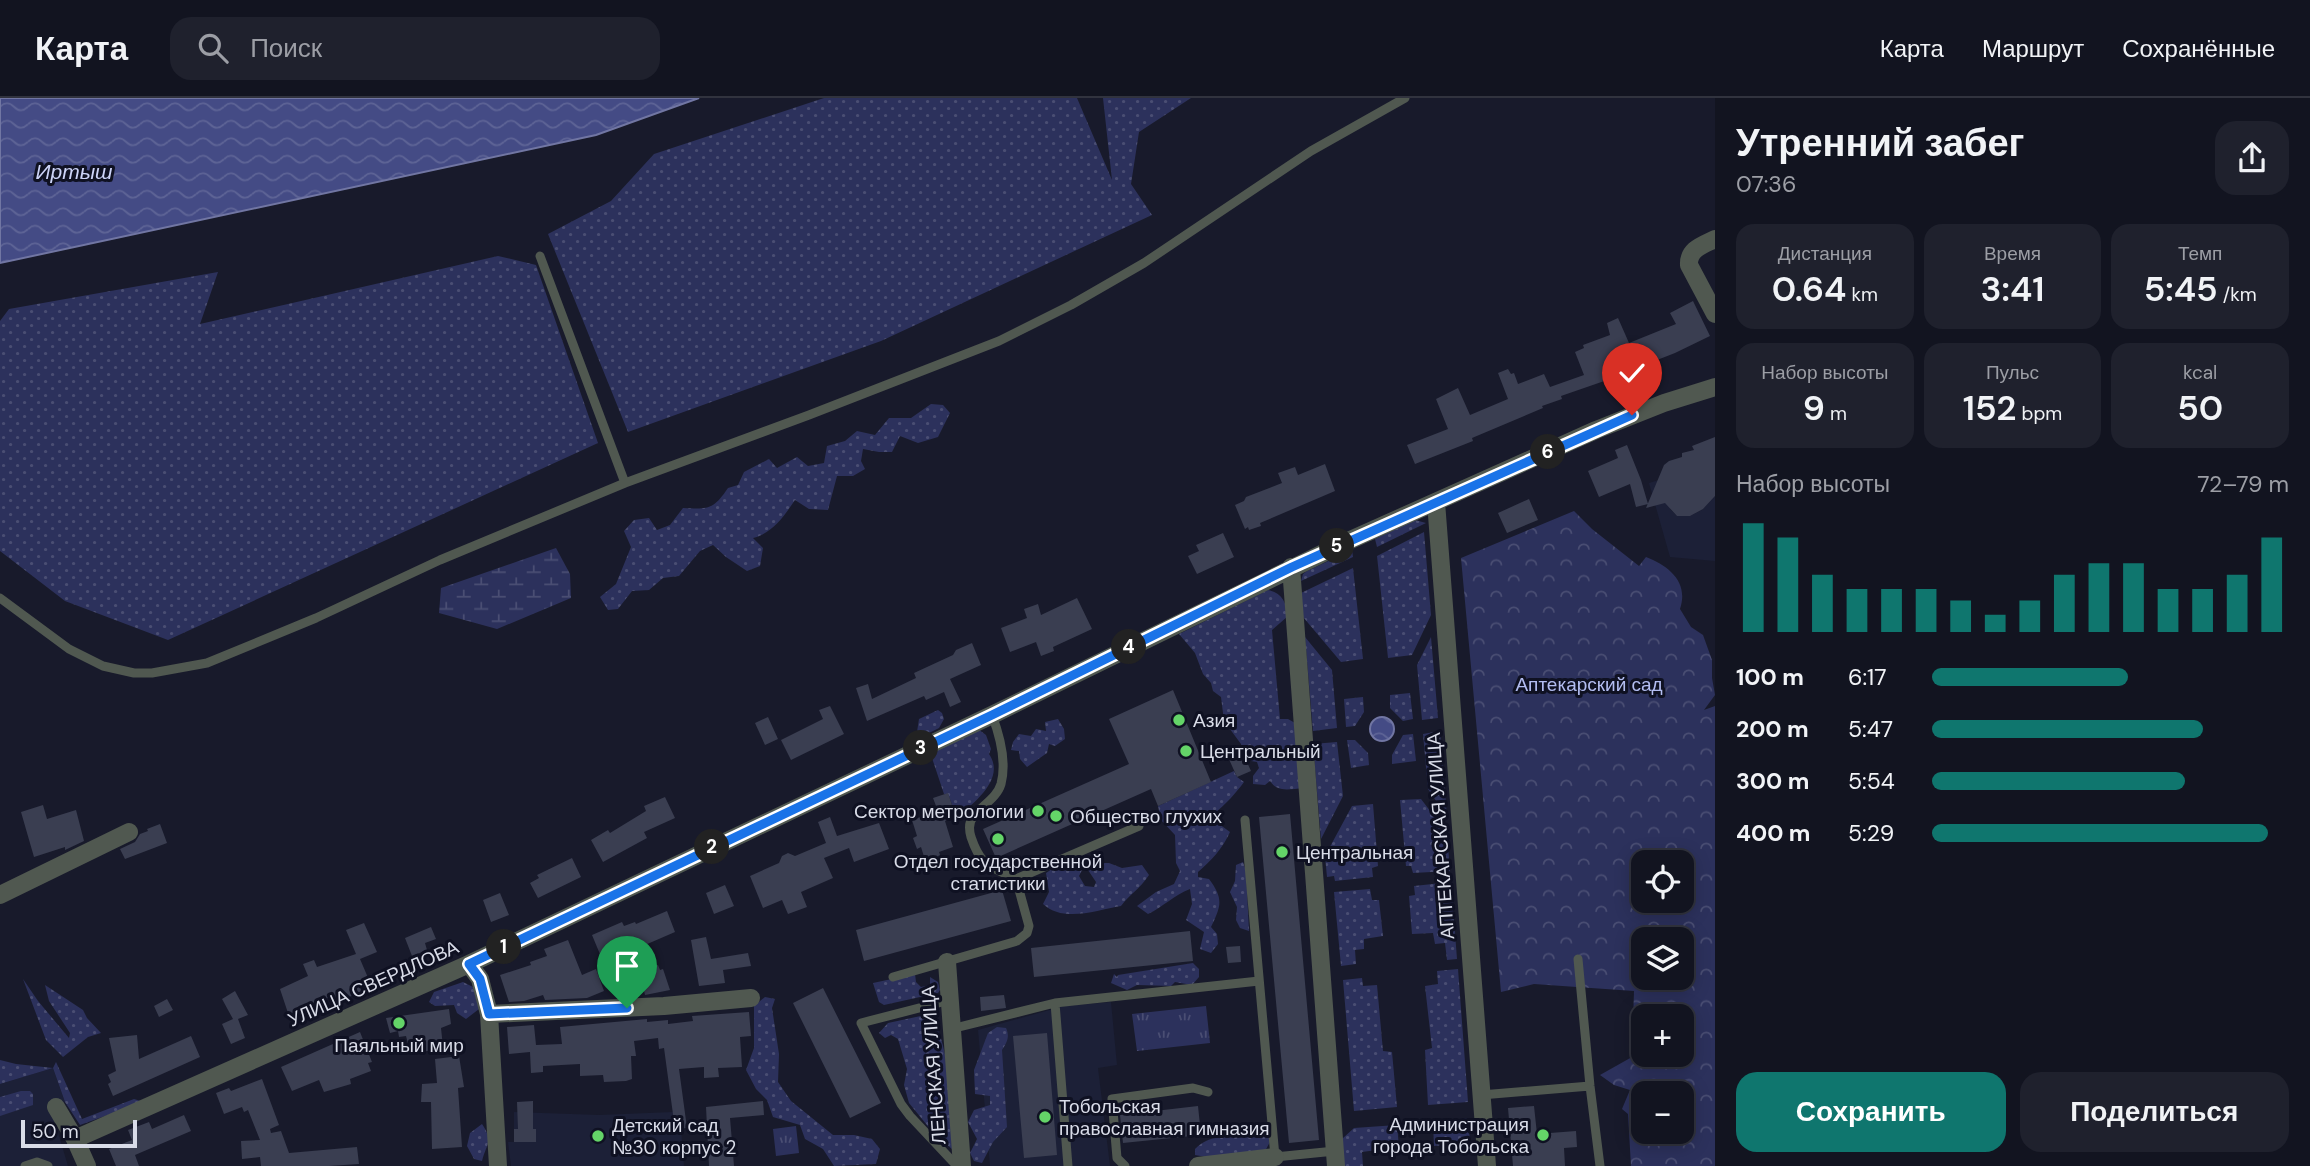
<!DOCTYPE html>
<html lang="ru">
<head>
<meta charset="utf-8">
<style>
  :root { --surface:#121420; --page:#1f212d; --text:#f1f3f6; --muted:#9c9ea5; --line:#31333e; --accent:#0f766e }
  body { margin:0; font-family:"DM Sans",sans-serif; background:var(--page); color:var(--text); height:100vh; display:flex; flex-direction:column; font-size:26px; white-space:nowrap }
  * { box-sizing:border-box; margin:0 }
  p { font-size:23px; color:var(--muted) }
  .icon { flex:none; width:38px; height:38px; fill:none; stroke:currentColor; stroke-width:2; stroke-linecap:round; stroke-linejoin:round }
  .map { position:relative; flex:1; overflow:hidden }
  .panel { display:flex; flex-direction:column; background:var(--surface); width:595px }
  .panel>* { flex:none }
  .tools { position:absolute; left:1631px; top:752px; display:grid; gap:14px }
  .tools a { display:grid; place-items:center; width:63px; height:63px; border-radius:14px; background:var(--surface); box-shadow:0 4px 18px #0003,0 0 0 2px var(--line); font-size:35px }
  .scale { position:absolute; left:21px; bottom:18px; width:116px; box-sizing:border-box; padding-left:7px; border:4px solid #d9dce8; border-top:0; font-size:19px; line-height:24px; white-space:nowrap; color:#d9dce8; -webkit-text-stroke:5px #0f1122; paint-order:stroke }
  .pin { position:absolute; display:grid; place-items:center; width:60px; height:60px; color:#fff; margin:-72px -30px; border-radius:50% 50% 50% 0; rotate:-45deg; box-shadow:0 0 7px #0007 }
  .pin .icon { rotate:45deg }
  .km { position:absolute; width:35px; height:35px; margin:-18px; border-radius:50%; background:#222; color:#fff; font-size:19px; line-height:35px; text-align:center }
  .round { display:grid; place-items:center; flex:none; width:74px; height:74px; border-radius:21px; background:var(--page) }
  .headline { display:flex; align-items:center; justify-content:space-between; height:119px; padding:0 21px }
  h1 { font-size:38px; font-weight:600; line-height:52px }
  .figures { display:grid; grid-template-columns:repeat(3,1fr); gap:10px; height:119px; padding:7px 21px }
  .figures div { display:grid; align-content:center; border-radius:18px; background:var(--page); text-align:center }
  .figures b { font-size:35px; font-weight:600 }
  .figures small { font-size:19px; font-weight:400 }
  .figures p { font-size:19px }
  .chart { height:196px; padding:14px 21px }
  .chart p { display:flex; justify-content:space-between }
  .chart svg { width:100%; height:126px; margin-top:7px; stroke:var(--accent); stroke-width:6 }
  .action { display:flex; gap:14px; margin-top:auto; padding:14px 21px }
  .action a { flex:1; height:80px; border-radius:21px; background:var(--accent); color:#fff; font-size:28px; font-weight:600; line-height:80px; text-align:center }
  .action a+a { background:var(--page); color:var(--text) }
  ul { padding:0 21px; list-style:none; font-size:23px }
  li { display:grid; grid-template-columns:112px 84px 1fr; align-items:center; height:52px }
  li i { height:18px; border-radius:9px; background:var(--accent) }
  header { display:flex; align-items:center; gap:42px; box-sizing:border-box; height:98px; padding:0 35px; background:var(--surface); border-bottom:2px solid var(--line) }
  header strong { font-size:33px }
  nav { display:flex; gap:38px; margin-inline-start:auto; font-size:24px }
  .search { width:490px; height:63px; background:var(--page); display:flex; align-items:center; gap:18px; box-sizing:border-box; padding:0 24px; border-radius:21px; color:var(--muted); font-size:26px }
  main { display:flex; flex:1; min-height:0 }
  .map>svg:first-child { display:block }
  .built { fill:#1c2037 }
  .grass { fill:url(#grass-dots) }
  .forest { fill:url(#forest-crowns); fill-rule:evenodd }
  .wetland { fill:url(#wetland-marsh) }
  .park { fill:url(#park-tufts) }
  .water { fill:url(#water-waves); stroke:#7176a3; stroke-width:2 }
  .building { fill:#3a3e51 }
  .lines { fill:none; stroke-linecap:round; stroke-linejoin:round }
  .lane { stroke:#505850; stroke-width:9 }
  .street { stroke:#505850; stroke-width:18 }
  .route-casing { stroke:#fff; stroke-width:14 }
  .route { stroke:#1a73e8; stroke-width:9 }
  .poi-dot { fill:#64d468; stroke:#0f1122; stroke-width:2.5 }
  .labels { text-anchor:middle; stroke-width:6; stroke-linejoin:round; paint-order:stroke }
  .park-label { font-size:19px; fill:#b3bdf1; stroke:#0f1122 }
  .poi-label { font-size:19px; fill:#d9dce8; stroke:#0f1122; text-anchor:start }
  .street-label { font-size:19px; fill:#d9dce8; stroke:#0f1122 }
  .water-label { font-size:21px; font-style:italic; fill:#cdd4f8; stroke:#0f1122 }
</style>
</head>
<body>
<header>
<strong>Карта</strong>
<div class="search"><svg class="icon" aria-label="search" viewBox="0 0 24 24"><circle cx="10" cy="10" r="6"/><path d="M15 15l6 6"/></svg>Поиск</div>
<nav><a>Карта</a><a>Маршрут</a><a>Сохранённые</a></nav>
</header>
<main>
<div class="map">
<svg width="1715" height="1068" viewBox="0 0 1715 1068">
  <defs>
    <pattern id="grass-dots" width="8" height="8" patternUnits="userSpaceOnUse" patternTransform="scale(1.75)"><rect width="8" height="8" fill="#2c315c"/><path d="M2 2h.1M6 6h.1" fill="none" stroke="#4a4e73" stroke-width="1.8" stroke-linecap="round"/></pattern>
    <pattern id="forest-crowns" width="20" height="18" patternUnits="userSpaceOnUse" patternTransform="scale(1.75)"><rect width="20" height="18" fill="#2c315c"/><path d="M2 6a3 3 0 1 1 6 0M12 15a3 3 0 1 1 6 0" fill="none" stroke="#4a4e73"/></pattern>
    <pattern id="wetland-marsh" width="20" height="14" patternUnits="userSpaceOnUse" patternTransform="scale(1.75)"><rect width="20" height="14" fill="#2c315c"/><path d="M1 5h8M5 5V1M11 12h8M15 12V8" fill="none" stroke="#4a4e73"/></pattern>
    <pattern id="park-tufts" width="24" height="20" patternUnits="userSpaceOnUse" patternTransform="scale(1.75)"><rect width="24" height="20" fill="#2c315c"/><path d="M3 7l-1-3M5 7V3M7 7l1-3M15 17l-1-3M17 17v-4M19 17l1-3" fill="none" stroke="#4a4e73"/></pattern>
    <pattern id="water-waves" width="16" height="10" patternUnits="userSpaceOnUse" patternTransform="scale(1.75)"><rect width="16" height="10" fill="#444b85"/><path d="M0 5q4-4 8 0t8 0" fill="none" stroke="#5e6496"/></pattern>
  </defs>
  <rect width="100%" height="100%" fill="#181a2b"/>
  <path class="built" d="M1659,382L1672,401L1670,411L1677,418H1690L1703,411L1715,398V463L1670,459L1649,385Z
    M1111,904L1117,967L1098,970L1110,1068H990L978,932L1064,908Z
    M53,970L65,1004L62,1005L54,1021L68,1068H0V986Z
    M514,1014L599,1017L673,1014L675,1031H681L684,1068H511L508,1044H514Z"/>
  <path class="grass" d="M824,0H1077L1112,82L1103,0H1191L1139,34L1131,86L1152,117L881,243L628,334L548,136L611,103L654,56Z
    M498,158L536,167L598,345L168,542L65,503L0,453V223L9,211L218,174L200,226Z
    M931,306L943,307L950,315L938,339L918,345L900,338L892,354H879L863,351L861,363L865,371L853,378H837L828,412L809,411L795,402C784,418 773,435 753,440L763,450L760,468L747,473L726,459L713,447L700,453L679,478L663,480L649,492L632,493L618,511L608,512L600,499L616,486L631,449L624,433L634,422L649,420L657,432L670,427L683,410C709,411 713,412 728,390L738,387L744,374L769,361L777,370L797,359L808,368L824,365L827,348L845,343L857,333L875,337L889,320H911Z
    M1415,422L1426,425L1377,449L1375,441Z
    M1424,434L1431,517L1412,557L1388,560L1377,458Z
    M1352,452L1353,459L1301,483L1303,476L1307,473Z
    M1353,470L1363,561L1341,564L1303,519L1301,495Z
    M1268,492C1282,495 1286,504 1288,518L1272,532L1280,621H1288L1295,625L1303,690C1290,691 1278,695 1270,683L1265,687L1253,686V678L1259,670L1257,664L1251,663L1242,653L1241,646L1224,623L1221,599L1213,593L1211,585L1203,576L1195,555L1179,536Z
    M1305,539L1332,572L1337,630L1313,633Z
    M1431,539L1438,620L1422,622L1417,567Z
    M1410,595L1413,621L1403,623L1390,610V597Z
    M1363,599L1364,614L1355,628L1346,629L1344,601Z
    M938,612L942,615L944,621L939,630L925,637L917,634L919,621Z
    M1058,621L1064,631L1065,641L1055,648L1049,646L1047,655L1027,669L1020,661L1019,653L1011,652L1013,644L1019,636L1031,638L1036,631L1046,633L1045,624Z
    M978,631L986,637L991,651L989,656C1006,681 974,704 957,720L948,696H944L932,660L933,654Z
    M1440,633L1447,719L1428,691L1423,636Z
    M1413,636L1416,663L1392,666V657L1403,637Z
    M1347,642H1355L1368,655L1369,667L1351,670Z
    M1337,644L1343,698L1321,741L1313,646Z
    M1234,673L1237,679L1244,684C1236,695 1225,707 1215,715L1219,726L1230,734C1223,750 1211,763 1198,774V779L1209,781C1224,801 1221,808 1211,829L1217,836L1218,846L1211,855L1200,851L1204,834L1186,822L1192,806L1190,791C1174,797 1163,809 1148,816L1137,808L1156,794L1174,786L1180,773L1176,765L1175,737L1161,722L1158,708Z
    M1421,701L1447,735L1450,773L1413,775L1411,768H1406L1400,702Z
    M1373,706L1378,768L1372,770L1373,779L1335,783L1334,778L1327,779L1325,758L1352,708Z
    M1243,764L1246,773L1249,833L1240,830L1236,822L1237,809L1230,794L1235,783L1236,767Z
    M1073,765L1085,766L1079,778L1085,788L1094,789L1096,784L1088,772L1094,765H1109L1122,770L1142,767L1149,777C1140,791 1130,796 1121,808C1097,812 1063,825 1043,806L1049,794L1046,775L1055,769Z
    M1451,784L1457,861L1447,862L1445,845L1435,846L1433,835L1412,836L1409,798L1415,797L1414,788Z
    M1370,791L1372,802H1379L1383,838L1364,841V851L1355,852L1356,866L1341,868L1334,794Z
    M1193,865L1199,871V879L1192,887L1175,884L1171,888L1137,887L1127,892L1111,885L1114,876L1117,879L1118,877Z
    M1458,871L1468,1004L1428,1007L1425,952L1432,950L1425,888L1438,886L1437,873Z
    M915,876L916,884L921,889L930,887V879L938,884L940,892L938,895L884,907L879,904L873,885Z
    M1362,880L1363,888L1377,887L1383,953L1392,954L1397,1009L1354,1013L1343,882Z
    M23,881L38,903L69,940L70,935L49,903L45,887L83,912L87,920L101,935L88,939L63,959L46,942Z
    M463,884L473,889L479,911L466,921L457,915L454,907L435,908L429,904L434,894Z
    M765,899L775,901L772,910L779,956L778,984L791,1003L833,1037H854L872,1041L880,1051L876,1066L834,1068L823,1051L805,1041L800,1027L773,1019L767,1002L756,991L746,972L754,950V908Z
    M930,916C951,947 952,1014 952,1051L935,1037L909,1005L904,987L907,971L898,941L891,937L885,940L879,935L888,925Z
    M997,929L1006,930C1010,939 1007,944 1002,952L1007,1029L993,1044L982,1065L974,1063L970,1055L977,1041L968,1024L974,1012L990,1007V998L975,996L974,972L988,935Z
    M0,962L16,966L53,970L56,964L82,1021L134,1001L144,1004L80,1027L65,1004L53,970L0,986Z
    M21,993H30L33,996V1007L0,1018V999Z
    M1468,1020L1470,1045L1434,1048L1433,1024Z
    M482,1026C494,1044 486,1046 482,1063L474,1061L467,1048L470,1035Z
    M1397,1027L1399,1049L1362,1054L1363,1068H1344L1342,1041L1354,1030Z
    M1251,1028L1267,1031L1271,1042L1264,1055L1212,1060L1195,1057V1051C1204,1043 1211,1039 1223,1040L1232,1033L1242,1035Z"/>
  <path class="forest" d="M1574,413L1592,431L1639,468L1646,459C1669,468 1689,484 1680,511L1691,529L1703,537L1712,562V580L1715,597L1704,612L1715,608V1068H1631L1628,1016L1622,1011L1630,992L1614,987L1600,977L1632,959L1634,893L1534,886L1501,894L1461,460ZM1643,765H1682V803H1643ZM1643,842H1682V880H1643ZM1643,919H1682V957H1643ZM1643,996H1682V1034H1643Z"/>
  <path class="wetland" d="M556,450L570,476L571,500L497,531L439,515L441,490Z"/>
  <path class="park" d="M1206,908L1210,945L1137,953L1132,916Z
    M796,1028L799,1055L776,1058L773,1031Z"/>
  <path class="water" d="M0,0H699L596,37L0,165Z
    M1370 631a12 12 0 1 1 24 0a12 12 0 1 1-24 0Z"/>
  <path class="building" d="M1693,203L1710,238L1675,255L1634,271L1639,285L1619,293L1613,280L1561,298L1562,301L1542,308L1543,310L1472,340L1473,343L1415,366L1407,347L1448,331L1436,301L1458,290L1470,317L1508,301L1498,275L1508,271L1511,276L1514,275L1518,286L1544,276L1550,289L1584,277L1575,254L1584,250L1583,247L1610,237L1607,225L1618,220L1629,245L1676,226L1670,215Z
    M1715,339V398L1703,411L1690,418H1677L1665,405L1646,410L1664,367L1669,363L1682,359V355L1694,352L1692,348Z
    M1627,347L1641,382L1648,406L1636,409L1630,386L1599,399L1588,373L1618,360L1615,352Z
    M1325,366L1335,393L1260,425L1261,428L1249,432L1248,429L1245,431L1235,407L1244,403L1246,399L1282,385L1278,375L1295,369L1298,377Z
    M1529,401L1538,422L1507,435L1498,415Z
    M1223,435L1234,459L1197,476L1188,458L1199,453L1196,447Z
    M1077,500L1092,531L1053,549L1054,553L1041,558L1036,544L1010,554L1001,530L1027,520L1024,511L1038,506L1041,517Z
    M972,545L981,567L950,581L961,604L950,609L944,594L926,602L924,598L867,623L856,590L868,586L872,601L916,580L914,575L953,557L956,552Z
    M1173,592L1211,684L1158,708L1151,691L996,760L983,731L1129,666L1109,621Z
    M830,608L844,636L791,662L781,642L823,621L819,612Z
    M768,619L778,641L765,647L755,625Z
    M1242,653L1251,673L1237,679L1228,659Z
    M948,695L956,719L945,723L953,749L939,754L941,760L926,765L921,749L917,751L913,740L917,738L912,722L938,713L933,700Z
    M665,699L675,720L644,734L647,740L603,764L591,742L608,732L610,735L646,713L644,708Z
    M43,707L47,721L76,712L84,743L65,752V749L34,759L21,714Z
    M1290,716L1319,1042L1289,1045L1259,719Z
    M830,719L837,738L879,725L889,751L854,764L849,750L824,760L833,780L801,794L807,809L788,816L782,802L763,810L750,778L779,765L782,758L788,755L795,758L826,745L818,724Z
    M160,726L167,745L125,761L120,751L135,744L140,736L148,733L147,731Z
    M572,760L581,779L538,800L530,785L539,780L537,777Z
    M725,787L734,808L714,816L706,795Z
    M1002,792L1011,823L864,863L856,832Z
    M500,795L509,817L491,824L483,802Z
    M667,813L675,834L645,847L654,868L658,867L660,872L663,871L670,892L645,897L642,885L644,884L633,859L614,866L602,861L592,837L622,824L624,828L635,824L636,826Z
    M364,825L377,854L360,861L372,889L333,906L330,899L289,918L280,891L308,878L303,866L314,862L317,869L356,856L346,832Z
    M431,829L436,841L425,845L427,852L412,858L405,840Z
    M1190,833L1193,863L1034,879L1031,850Z
    M706,839L711,861L748,855L751,868L723,872L725,885L699,888L691,842Z
    M568,842L582,877L596,871L604,893L587,900L545,902L543,897L524,903L509,904L500,877L531,867L530,864L547,858L544,851Z
    M1240,848L1241,864L1228,865L1226,849Z
    M823,890L881,1005L850,1020L793,905Z
    M235,893L248,917L238,921L245,940L231,946L222,926L233,921L222,901Z
    M1004,897L1006,910L981,913L980,899Z
    M167,901L173,912L159,919L154,908Z
    M449,911L451,926L441,930L443,949L411,957L406,938L399,939L398,933L390,935L386,920Z
    M749,914L751,938L740,939L742,969L718,970L719,979L704,980V969L679,971L687,1030L675,1031L664,950L659,951L658,940L634,943L636,958H631L632,981L626,983L604,984L603,977L580,978V966L543,968V974L531,975L530,954L509,956L507,929L534,927L536,947L562,946L560,929L647,921V924L668,922V926L693,923L692,918Z
    M360,934L372,964L368,965L371,973L350,981L351,986L324,994L319,982L292,993L281,969Z
    M1047,935L1057,1057L1024,1060L1013,938Z
    M137,937L139,961L191,938L200,959L113,998L108,986L111,984L108,977L116,973L109,940Z
    M459,958L464,989L458,990L462,1049L432,1051L431,1004H421L422,986L437,985L435,961Z
    M262,981L279,1027L270,1031L271,1035L281,1033L289,1055L357,1049L359,1066L329,1068H261L260,1059L242,1061L241,1043L260,1042L248,1012L244,1014L242,1009L224,1016L216,995L229,990L231,993Z
    M533,1003V1031H536V1044H514V1031H518L517,1004Z
    M763,1003L764,1017L730,1020L734,1068H709L706,1009Z
    M1198,1008L1201,1037L1123,1045L1120,1017Z
    M1534,1008L1537,1036L1576,1033L1577,1049L1564,1050L1565,1068H1513L1508,1010Z
    M184,1017L191,1033L135,1057L139,1068H116L109,1051L132,1042L128,1032L149,1024L152,1031Z"/>
  <g class="lines">
    <path class="lane" d="M540,158L625,385
      M0,500L69,551L103,568L134,575H152L207,565L316,520L440,462L625,385L809,317L999,243L1071,207L1144,165L1311,53L1405,0
      M1245,722L1275,1059L1335,1053
      M1016,781L1139,728
      M1578,861L1590,988L1600,1068
      M893,879L1017,843L1027,835L1029,828L1016,781C990,768 981,769 971,739C969,732 968,725 973,719C981,708 997,700 1001,686C1007,663 1000,638 992,617
      M950,902L861,925L901,1006L910,1018L957,1068
      M1055,905L1068,1068
      M951,931L1055,905L1259,883
      M1481,997L1590,988
      M25,1068L37,1064L48,1068
      M1125,1068L1117,1060L1112,1001L1193,990L1208,994"/>
    <path class="street" d="M1715,141C1703,147 1688,151 1689,167L1715,216
      M1436,404L1487,1068
      M1291,469L1336,1068
      M0,797L129,734
      M947,864L962,1068
      M469,866L480,881L489,916L498,1068
      M489,916L664,908L751,900
      M56,1009L75,1041L87,1068
      M75,1041L469,866L992,617L1346,444L1596,332L1664,305L1715,289
      M1198,1068L1275,1059"/>
  </g>
  <g class="lines">
    <defs>
      <path id="route" d="M627,910L489,916L480,881L469,866L992,617L1292,469L1632,317"/>
    </defs>
    <use href="#route" class="route-casing"/>
    <use href="#route" class="route"/>
  </g>
  <g class="poi-dot">
    <circle cx="1179" cy="622" r="7"/>
    <circle cx="1186" cy="653" r="7"/>
    <circle cx="1038" cy="713" r="7"/>
    <circle cx="1056" cy="718" r="7"/>
    <circle cx="998" cy="741" r="7"/>
    <circle cx="1282" cy="754" r="7"/>
    <circle cx="399" cy="925" r="7"/>
    <circle cx="1045" cy="1019" r="7"/>
    <circle cx="1543" cy="1037" r="7"/>
    <circle cx="598" cy="1038" r="7"/>
  </g>
  <g class="labels">
    <g class="park-label">
      <text x="1589" y="593">Аптекарский сад</text>
    </g>
    <g class="poi-label">
      <text x="1193" y="629">Азия</text>
      <text x="1200" y="660">Центральный</text>
      <text x="1024" y="720" text-anchor="end">Сектор метрологии</text>
      <text x="1070" y="725">Общество глухих</text>
      <text x="1296" y="761">Центральная</text>
      <text x="998" y="770" text-anchor="middle">Отдел государственной<tspan x="998" dy="22">статистики</tspan></text>
      <text x="399" y="954" text-anchor="middle">Паяльный мир</text>
      <text x="1059" y="1015">Тобольская<tspan x="1059" dy="22">православная гимназия</tspan></text>
      <text x="1529" y="1033" text-anchor="end">Администрация<tspan x="1529" dy="22">города Тобольска</tspan></text>
      <text x="612" y="1034">Детский сад<tspan x="612" dy="22">№30 корпус 2</tspan></text>
    </g>
    <g class="street-label">
      <text transform="translate(1440 738) rotate(-94)" y="7">АПТЕКАРСКАЯ УЛИЦА</text>
      <text transform="translate(373 885) rotate(-24)" y="7">УЛИЦА СВЕРДЛОВА</text>
      <text transform="translate(933 967) rotate(-94)" y="7">ЛЕНСКАЯ УЛИЦА</text>
    </g>
    <g class="water-label">
      <text x="74" y="81">Иртыш</text>
    </g>
  </g>
</svg>
<div class="tools">
<a><svg class="icon" aria-label="locate" viewBox="0 0 24 24"><circle cx="12" cy="12" r="6"/><path d="M12 2v4M12 18v4M2 12h4M18 12h4"/></svg></a>
<a><svg class="icon" aria-label="layers" viewBox="0 0 24 24"><path d="M12 4l9 5-9 5-9-5zM3 14l9 5 9-5"/></svg></a>
<a>+</a>
<a>−</a>
</div>
<div class="scale">50 m</div>
<div class="pin" style="left:627px;top:910px;background:#1e9e55"><svg class="icon" aria-label="arrive" viewBox="0 0 24 24"><path d="M6 21V4h12l-3 4 3 4H6"/></svg></div>
<div class="pin" style="left:1632px;top:317px;background:#d93025"><svg class="icon" aria-label="check" viewBox="0 0 24 24"><path d="M5 12l5 5 9-10"/></svg></div>
<b class="km" style="left:504px;top:849px">1</b>
<b class="km" style="left:712px;top:749px">2</b>
<b class="km" style="left:921px;top:650px">3</b>
<b class="km" style="left:1129px;top:549px">4</b>
<b class="km" style="left:1337px;top:448px">5</b>
<b class="km" style="left:1548px;top:354px">6</b>
</div>
<section class="panel">
<div class="headline"><div><h1>Утренний забег</h1><p>07:36</p></div><a class="round"><svg class="icon" aria-label="share" viewBox="0 0 24 24"><path d="M12 15V3M7 8l5-5 5 5M5 13v7h14v-7"/></svg></a></div>
<div class="figures">
<div><p>Дистанция</p><b>0.64<small> km</small></b></div>
<div><p>Время</p><b>3:41</b></div>
<div><p>Темп</p><b>5:45<small> /km</small></b></div>
</div>
<div class="figures">
<div><p>Набор высоты</p><b>9<small> m</small></b></div>
<div><p>Пульс</p><b>152<small> bpm</small></b></div>
<div><p>kcal</p><b>50</b></div>
</div>
<div class="chart"><p><span>Набор высоты</span>72–79 m</p>
<svg viewBox="0 0 160 44" preserveAspectRatio="none"><path d="M5 44V6M15 44V11M25 44V24M35 44V29M45 44V29M55 44V29M65 44V33M75 44V38M85 44V33M95 44V24M105 44V20M115 44V20M125 44V29M135 44V29M145 44V24M155 44V11"/></svg>
</div>
<ul>
<li><b>100 m</b>6:17<i style="width:55%"></i></li>
<li><b>200 m</b>5:47<i style="width:76%"></i></li>
<li><b>300 m</b>5:54<i style="width:71%"></i></li>
<li><b>400 m</b>5:29<i style="width:94%"></i></li>
</ul>
<div class="action"><a>Сохранить</a><a>Поделиться</a></div>
</section>
</main>
</body>
</html>
